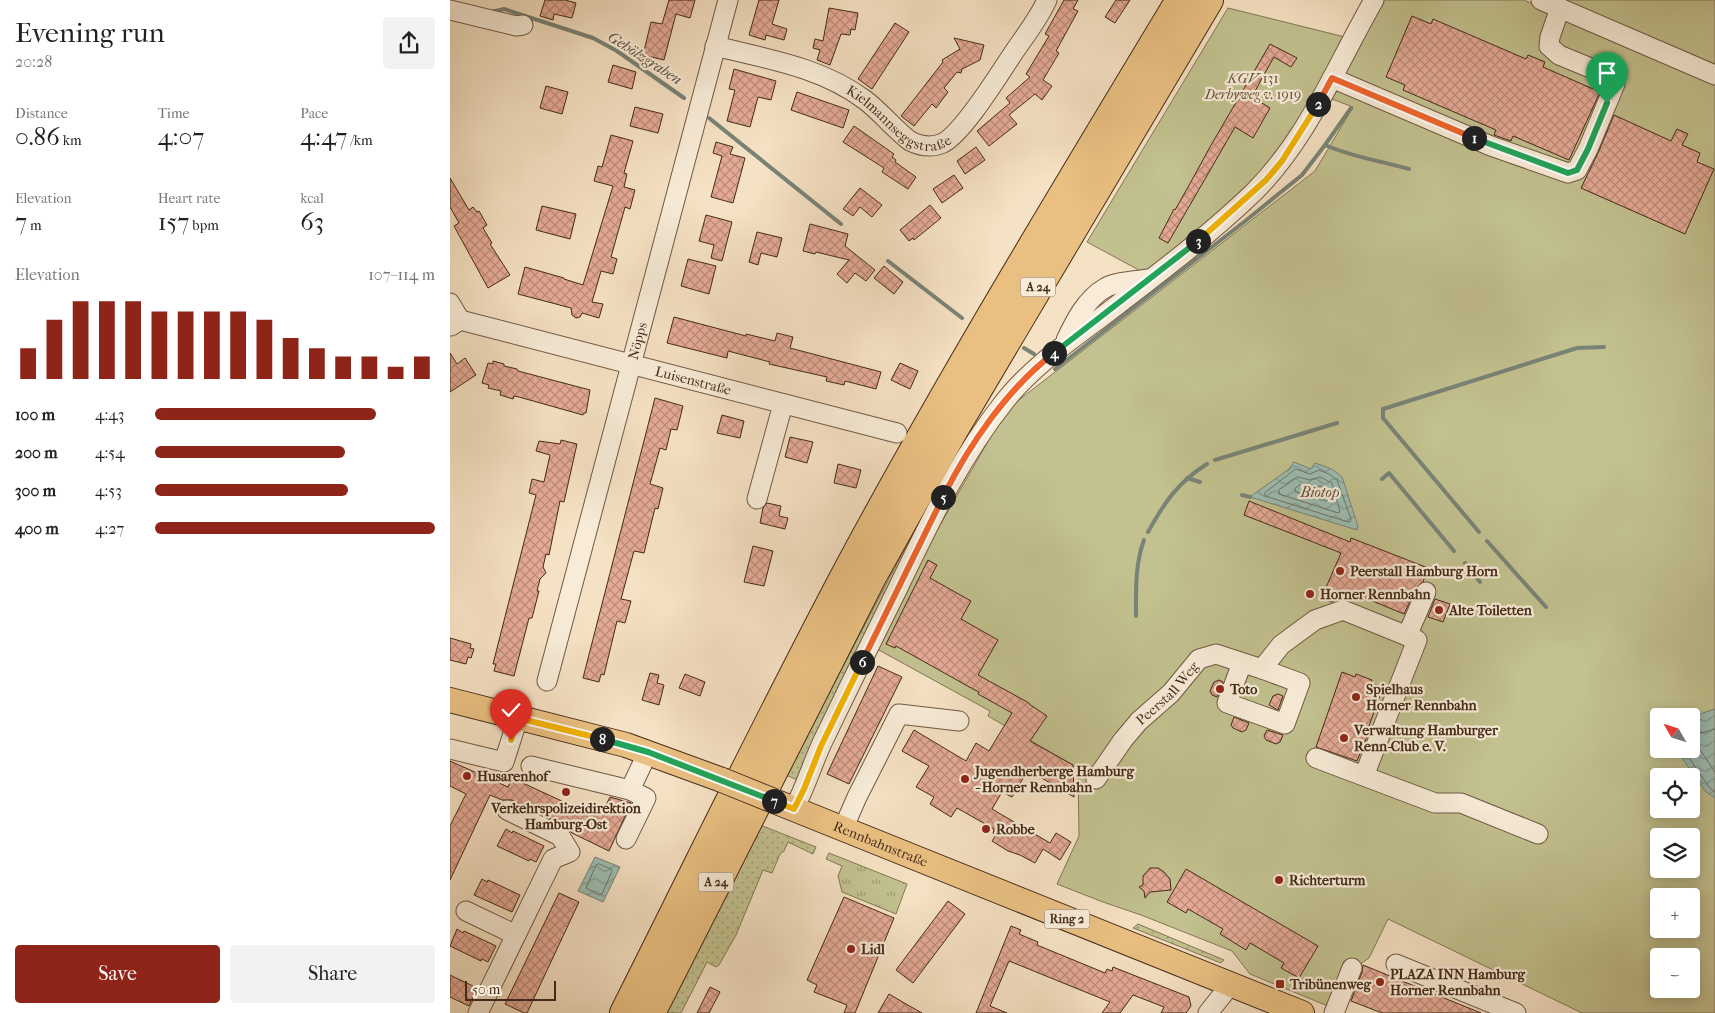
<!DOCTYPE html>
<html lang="en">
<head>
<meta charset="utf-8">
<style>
  :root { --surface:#fff; --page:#f2f2f2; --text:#222; --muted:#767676; --accent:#8f2418 }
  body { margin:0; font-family:"IM FELL French Canon",serif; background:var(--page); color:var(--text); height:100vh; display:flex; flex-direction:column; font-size:19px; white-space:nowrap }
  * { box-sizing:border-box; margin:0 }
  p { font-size:16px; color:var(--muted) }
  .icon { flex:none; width:28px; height:28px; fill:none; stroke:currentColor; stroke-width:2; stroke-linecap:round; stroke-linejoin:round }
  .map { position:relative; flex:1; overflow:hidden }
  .drawer { display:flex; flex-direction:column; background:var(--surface); width:450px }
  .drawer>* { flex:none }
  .needle { width:32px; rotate:309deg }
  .buttons { position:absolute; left:1200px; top:708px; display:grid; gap:10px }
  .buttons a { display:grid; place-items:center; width:50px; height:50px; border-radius:5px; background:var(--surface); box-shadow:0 2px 12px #0003; font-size:25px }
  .scale { position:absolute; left:15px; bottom:12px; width:91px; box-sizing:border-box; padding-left:5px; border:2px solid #442a18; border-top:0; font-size:14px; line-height:18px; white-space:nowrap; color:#442a18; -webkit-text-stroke:4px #f8ecd8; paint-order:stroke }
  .pin { position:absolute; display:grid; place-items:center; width:42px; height:42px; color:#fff; margin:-51px -21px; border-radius:50% 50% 50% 0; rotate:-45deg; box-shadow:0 0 5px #0007 }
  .pin .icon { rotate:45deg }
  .km { position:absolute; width:25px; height:25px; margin:-12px; border-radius:50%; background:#222; color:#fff; font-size:14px; line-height:25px; text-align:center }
  .round { display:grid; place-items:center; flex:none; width:52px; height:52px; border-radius:5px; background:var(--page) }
  .summary { display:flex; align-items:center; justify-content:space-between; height:85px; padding:0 15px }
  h1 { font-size:28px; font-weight:600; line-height:38px }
  .metrics { display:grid; grid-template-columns:repeat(3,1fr); gap:8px; height:85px; padding:5px 15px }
  .metrics div { display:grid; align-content:center }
  .metrics b { font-size:25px; font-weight:600 }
  .metrics small { font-size:14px; font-weight:400 }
  .metrics p { font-size:14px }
  .chart { height:140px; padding:10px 15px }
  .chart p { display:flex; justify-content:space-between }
  .chart svg { width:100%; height:90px; margin-top:5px; stroke:var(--accent); stroke-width:6 }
  .action { display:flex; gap:10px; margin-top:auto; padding:10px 15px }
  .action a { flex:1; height:58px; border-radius:5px; background:var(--accent); color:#fff; font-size:20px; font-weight:600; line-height:58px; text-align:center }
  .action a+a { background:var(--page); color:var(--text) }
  ul { padding:0 15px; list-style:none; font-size:16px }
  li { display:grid; grid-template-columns:80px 60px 1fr; align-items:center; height:38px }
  li i { height:12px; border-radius:6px; background:var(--accent) }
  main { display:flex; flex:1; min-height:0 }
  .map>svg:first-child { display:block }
  .grass { fill:url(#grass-dots); stroke:#837654 }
  .park { fill:url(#park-tufts); stroke:#837654 }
  .garden { fill:#c2c18f; stroke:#837654; fill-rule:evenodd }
  .water { fill:url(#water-waves); stroke:#798376 }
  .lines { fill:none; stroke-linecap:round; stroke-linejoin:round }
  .shore { stroke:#707466; stroke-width:1 }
  .stream { stroke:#798376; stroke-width:4 }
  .building { fill:url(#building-cross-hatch); stroke:#442a18 }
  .minor-casing { stroke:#705843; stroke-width:21 }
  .major-casing { stroke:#442a18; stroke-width:26 }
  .highway-casing { stroke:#442a18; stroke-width:30 }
  .minor { stroke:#f8ecd8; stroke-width:19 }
  .major { stroke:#eac082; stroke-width:24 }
  .highway { stroke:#eac082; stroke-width:28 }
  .major-bridge-casing { stroke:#442a18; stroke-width:26; stroke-linecap:butt }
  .major-bridge { stroke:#eac082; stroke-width:24 }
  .split-1-casing { stroke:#fff; stroke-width:10 }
  .split-2-casing { stroke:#fff; stroke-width:10 }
  .split-3-casing { stroke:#fff; stroke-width:10 }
  .split-4-casing { stroke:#fff; stroke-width:10 }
  .split-5-casing { stroke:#fff; stroke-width:10 }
  .split-6-casing { stroke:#fff; stroke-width:10 }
  .split-7-casing { stroke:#fff; stroke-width:10 }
  .split-8-casing { stroke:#fff; stroke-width:10 }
  .split-9-casing { stroke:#fff; stroke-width:10 }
  .split-1 { stroke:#22a559; stroke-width:6 }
  .split-2 { stroke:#f0652b; stroke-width:6 }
  .split-3 { stroke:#f5b400; stroke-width:6 }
  .split-4 { stroke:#22a559; stroke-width:6 }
  .split-5 { stroke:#f0652b; stroke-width:6 }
  .split-6 { stroke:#f0652b; stroke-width:6 }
  .split-7 { stroke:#f5b400; stroke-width:6 }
  .split-8 { stroke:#22a559; stroke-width:6 }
  .split-9 { stroke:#f5b400; stroke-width:6 }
  .poi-dot { fill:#8f2418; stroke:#f8ecd8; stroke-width:2 }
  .labels { text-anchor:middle; stroke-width:4.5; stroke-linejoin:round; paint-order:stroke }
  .shield { fill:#f8ecd8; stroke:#7a6452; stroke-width:1 }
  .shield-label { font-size:12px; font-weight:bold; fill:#442a18 }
  .park-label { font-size:14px; font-style:italic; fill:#645036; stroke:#f8ecd8 }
  .street-label { font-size:14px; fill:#442a18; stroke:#f8ecd8 }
  .poi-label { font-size:14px; font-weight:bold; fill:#442a18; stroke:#f8ecd8; text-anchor:start }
  .water-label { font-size:15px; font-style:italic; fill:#5a4f3f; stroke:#f8ecd8 }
</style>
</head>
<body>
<main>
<section class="drawer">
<div class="summary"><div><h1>Evening run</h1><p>20:28</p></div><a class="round"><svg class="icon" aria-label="share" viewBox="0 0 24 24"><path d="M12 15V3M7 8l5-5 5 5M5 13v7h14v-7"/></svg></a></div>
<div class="metrics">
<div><p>Distance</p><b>0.86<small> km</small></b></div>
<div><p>Time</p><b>4:07</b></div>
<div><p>Pace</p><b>4:47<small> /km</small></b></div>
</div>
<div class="metrics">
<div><p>Elevation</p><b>7<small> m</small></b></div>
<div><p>Heart rate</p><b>157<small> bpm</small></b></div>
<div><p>kcal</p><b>63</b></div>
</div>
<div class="chart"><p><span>Elevation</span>107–114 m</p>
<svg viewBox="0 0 160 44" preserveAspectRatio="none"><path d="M5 44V29M15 44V15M25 44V6M35 44V6M45 44V6M55 44V11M65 44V11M75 44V11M85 44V11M95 44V15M105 44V24M115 44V29M125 44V33M135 44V33M145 44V38M155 44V33"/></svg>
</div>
<ul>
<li><b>100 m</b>4:43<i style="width:79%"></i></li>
<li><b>200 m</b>4:54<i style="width:68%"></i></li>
<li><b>300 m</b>4:53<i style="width:69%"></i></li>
<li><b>400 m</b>4:27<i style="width:100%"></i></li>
</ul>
<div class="action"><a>Save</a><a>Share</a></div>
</section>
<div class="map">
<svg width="1265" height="1013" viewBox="0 0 1265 1013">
  <defs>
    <pattern id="grass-dots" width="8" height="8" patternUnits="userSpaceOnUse" patternTransform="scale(1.25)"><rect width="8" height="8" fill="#c2c18f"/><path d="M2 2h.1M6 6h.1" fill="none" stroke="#9f9d74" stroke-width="1.8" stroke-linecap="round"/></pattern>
    <pattern id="park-tufts" width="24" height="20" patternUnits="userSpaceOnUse" patternTransform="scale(1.25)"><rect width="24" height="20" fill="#c2c18f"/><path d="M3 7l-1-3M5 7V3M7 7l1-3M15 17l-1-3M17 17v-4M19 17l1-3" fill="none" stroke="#9f9d74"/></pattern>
    <pattern id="water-waves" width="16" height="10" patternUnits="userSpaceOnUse" patternTransform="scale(1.25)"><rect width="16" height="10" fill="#9cbeb4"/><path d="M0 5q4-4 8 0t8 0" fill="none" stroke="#819b91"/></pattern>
    <pattern id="building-cross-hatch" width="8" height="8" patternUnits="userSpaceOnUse" patternTransform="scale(1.25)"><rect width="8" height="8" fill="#e5aa96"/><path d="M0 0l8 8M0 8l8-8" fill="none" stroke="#bb8b79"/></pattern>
  </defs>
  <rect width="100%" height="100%" fill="#f5e1c3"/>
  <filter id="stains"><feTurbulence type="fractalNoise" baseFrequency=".004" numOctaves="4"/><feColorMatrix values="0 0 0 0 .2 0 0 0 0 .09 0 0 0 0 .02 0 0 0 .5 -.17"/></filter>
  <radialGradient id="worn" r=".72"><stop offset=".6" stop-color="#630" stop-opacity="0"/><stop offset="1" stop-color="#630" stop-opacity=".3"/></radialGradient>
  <path class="grass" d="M485,491L491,492L352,782L336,775Z
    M310,825L366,847L363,854L338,842L334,851L330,854L322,873L313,870L286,935L269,965L266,967L257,962L231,1013H215Z
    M688,924L774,960L771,963L683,928Z"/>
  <path class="park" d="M379,853L457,884L446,914L392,892L388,876L392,866L376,859Z"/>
  <path class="garden" d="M933,0H1074L1265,82V1013H1132L938,919L919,958L909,965L890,1011L800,974L782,951L691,915L653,902L607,884L629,836L628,768L538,716L540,711L427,649L482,539L556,410L865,171L903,107L882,99ZM1209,716H1241V749H1209ZM1209,776H1241V809H1209ZM1209,836H1241V869H1209ZM1209,896H1241V929H1209ZM1209,956H1241V989H1209Z
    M1115,0H1265V65Z
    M778,8L899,38L874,86L806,185L698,275L637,242Z"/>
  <path class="water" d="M844,462L861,469L865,463L882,469L892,477L908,526L907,530L800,497L839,469Z
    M1265,709V798L1255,791L1226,749H1241V717Z
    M145,857L170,867L153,902L128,891Z"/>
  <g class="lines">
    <path class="shore" d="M846,469L860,474L869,470L879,474L887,480L901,519L900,522H898L815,496V493Z
      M848,477L860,480L870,477L882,483L890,512L888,513L829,494V490Z
      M850,485L860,487L872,486L876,489L879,500L876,501L846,492L845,489Z
      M1265,729L1244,735L1242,738L1265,772
      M1233,749L1259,787L1265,792
      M149,864L161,869L162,871L152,894L149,895L136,888L146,865Z"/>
    <path class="stream" d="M41,12L54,9L143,38L167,51L234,98
      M259,118L391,224
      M875,145L901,108
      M438,261L512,318
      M574,348L584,354
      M605,369L794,222L852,175L875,145C902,157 931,161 959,169
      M765,460L887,423
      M737,478L750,482
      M932,479L939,473L1004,551
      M792,495L800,497
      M698,532C714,503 728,482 757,464
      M1029,532L933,418V409L1127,348L1154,347
      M1037,541L1096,607
      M1015,563L1030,582
      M686,616C686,590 685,564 694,540"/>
  </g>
  <path class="building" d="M95,0H115L126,3L122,18L104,14L103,20L90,16Z
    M219,0H245L240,18L226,14L214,60L193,55L201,22L212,24Z
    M309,0H329L322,24L337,29L334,40L316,35L315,40L299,35Z
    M614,0H628L623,9L628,11L606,51L609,53L593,80L602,86L592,100L585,94L559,115L567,124L539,146L527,131L560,103L556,98L580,77L576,74L599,36L595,34Z
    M666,0H680L665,23L655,17Z
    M379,8L408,13L405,30L401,29L400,35L391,34L380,65L367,60L370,50L363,48L365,39L373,41Z
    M962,16L981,24L983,19L1076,59L1078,55L1095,62L1093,67L1150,92L1119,160L1063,136L1061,141L1044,135L1046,130L953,90L955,85L936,77Z
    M445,23L459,32L422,89L408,79Z
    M504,38L534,45L530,60L512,69L511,73L507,72L494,88L498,92L486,108L482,104L464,126L451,116L493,62L492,60L510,49Z
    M820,44L847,58L841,67L824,57L811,80L802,97L820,108L803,138L785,127L718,243L709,238L724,209L725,210L737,189L760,147Z
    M163,65L186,72L182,89L158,82Z
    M284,69L326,81L321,100L308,97L300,127L277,121L285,90L279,89Z
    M96,86L118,92L112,114L90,108Z
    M347,92L399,110L393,128L341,110Z
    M185,107L213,114L208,133L180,126Z
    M1164,115L1221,141L1227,129L1238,134L1232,145L1250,153L1247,162L1264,169L1235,234L1131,188L1148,153Z
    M404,126L444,154L442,157L446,160L445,162L466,177L458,189L432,172L434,168L393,142Z
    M161,135L183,141L174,173L177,174L174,187L185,190L180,209L175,207L161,257L167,259L163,274L151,271L142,302L153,304L149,318L132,313L130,317L126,318L122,315L121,308L68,294L75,267L114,278V279L133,285L163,186L144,181L148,166L152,167Z
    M266,142L283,147L280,154L295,158L283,203L261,197L272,156L263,153Z
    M526,147L535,160L515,174L507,161Z
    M504,175L513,188L492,203L483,189Z
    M0,178L19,210L23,207L27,212L29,211L37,225L33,228L42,243L40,244L60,275L38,288L4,226L9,223L0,207Z
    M410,188L432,205L422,217L410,207L403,216L393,209Z
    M480,205L491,218L464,240L463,238L459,241L450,230Z
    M92,206L126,214L120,239L86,230Z
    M256,215L282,222L272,261L261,258L264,245L249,241Z
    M360,224L398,234L395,246L425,270L416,281L405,273L397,283L387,274L399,260L366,252L365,254L353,251Z
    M307,232L332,238L327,257L311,253L308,265L299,262Z
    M238,259L266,266L259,294L231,286Z
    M434,266L453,282L444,294L424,278Z
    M224,317L296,336V334L325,341L327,333L343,337L340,348L431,372L426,389L395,381L394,385L376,381L377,377L319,364L320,362L278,351L277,358L217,343Z
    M0,353L7,364L15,358L26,375L0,392Z
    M43,361L54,364V366L67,369L68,371L140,390L136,413H134L133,415L69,397L64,396L63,399L50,395L51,391L38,388L39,385L32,383L38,363L43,364Z
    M450,363L468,371L460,389L441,380Z
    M205,398L233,406L227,430L221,429L216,450L210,448L200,484L213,488L208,509L205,508L194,553L184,551L171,599L181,601L175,623L167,621L154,675L151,674L149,682L133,678Z
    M272,415L294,421L290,438L267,433Z
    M340,437L363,442L357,463L335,457Z
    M111,440L127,444L114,502L110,501L99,555L96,554L93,567L96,573L90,579L87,591H89L82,618H79L64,676L44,671L46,664H43L86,495L79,493L82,479L94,482L100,455L86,451L89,441L110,444Z
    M388,464L411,470L406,488L384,483Z
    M799,501L900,542L901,538L978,568L973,582L966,588L954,614L903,593L900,601L890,599L881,602L871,599L891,553L794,515Z
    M317,503L331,506L329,516L338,518L335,529L310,523L313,508Z
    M303,546L323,551L314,586L294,582Z
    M478,560L487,565L480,578L521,601L511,619L548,640L528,675L579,703V704L597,716L580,741L623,765L624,797L578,770L562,797L552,792L542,809L600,843L606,833L621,842L610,860L593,849L585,863L570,855L558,851L542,841L546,835L543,833L544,829L507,808L501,817L480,804L484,797L466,787L479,766L452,751L464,730L516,761L526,743L539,751L562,713L528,694L529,692L523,689L446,646L445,648L436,644Z
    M985,599L1000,604L993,622L978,617Z
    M0,638L21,644L20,648L24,649L21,658L18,657L16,664L0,660Z
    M428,666L452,677L399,784L377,774Z
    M892,672L905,677L906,674L922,680L921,683L933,687L919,726L921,727L907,761L866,747Z
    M200,673L209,675L207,683L214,685L209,705L192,700Z
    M235,674L255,682L250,696L229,688Z
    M769,680L773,682L767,697L762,695L760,691L764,682Z
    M828,694L833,696L828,710L819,705L823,696Z
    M784,717L799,723L796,730L792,732L783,728L781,725Z
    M817,730L833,735L830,742L826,744L816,740L814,736Z
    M0,761L58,787L62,778L142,815L155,807L160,797L181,803L159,851L122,833L115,826L62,800H52L40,795L0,880V826L16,794L0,786Z
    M56,829L62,833L63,831L94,846L86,862L80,859L79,861L47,846Z
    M700,868H708L714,872L720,879L721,890L700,892L695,898L694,891L689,887L693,885V876Z
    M736,869L868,946L849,978L831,968L834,963L800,943L796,950L770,934L773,929L738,909L736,913L717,902Z
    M32,879L37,882L38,880L70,895L62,912L24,895Z
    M109,893L129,902L77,1013H74L55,1004Z
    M394,897L444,918L405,1013H394L397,1005L364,992L367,985L357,980Z
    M498,901L515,914L463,983L446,970Z
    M561,926L571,930L569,934L588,942L587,945L655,973L657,969L662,971L663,967L739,997L741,1006L736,1013H711L714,1007L683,995L670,1013H652L660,1002L559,961L540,1006L557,1013H526Z
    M7,929L13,933L14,931L46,946L38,962L32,959L31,961L0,946Z
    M913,965L1031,1013H932L901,1001L912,972Z
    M0,975L27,988L19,1006L0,997Z
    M260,987L270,992L259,1013H247Z
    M439,994L456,1004L472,1013H428Z"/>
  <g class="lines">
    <defs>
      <g id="minor">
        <path d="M1091,0L1265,75"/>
        <path d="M0,10L66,26L73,25"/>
        <path id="s1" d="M265,46C317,59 371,67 415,100C431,112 444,129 460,141C470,146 482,148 493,143C513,133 548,76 562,55C574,37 588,20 597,0"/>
        <path d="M882,78L1041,146L1118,173L1127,170L1138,149L1165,84L1160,76L1109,55L1099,46L1100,37L1110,8"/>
        <path d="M0,303L10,320L1,326"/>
        <path id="s2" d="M10,320L447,433"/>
        <path d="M616,340C625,321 636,299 655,288C664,282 686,281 697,279"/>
        <path d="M307,499L333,404"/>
        <path d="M957,636L976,592"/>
        <path d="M792,663L777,703L835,724L850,683L812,669"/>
        <path id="s3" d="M97,681L278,0"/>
        <path d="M0,749L54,762L68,718"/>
        <path d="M866,758L985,803H1011L1088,834"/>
        <path d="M81,766L180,790L198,752"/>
        <path id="s4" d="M646,779L673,740L689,721L721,693L749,659L766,654L812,669L831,645L865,620L893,610L967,640L914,776"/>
        <path d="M344,809C355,788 362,765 372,743C397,691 422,640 448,588C479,524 509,459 554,402C580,369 615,344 649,319C701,279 755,239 803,193C858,139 886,66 924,0"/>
        <path d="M393,829L407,797L449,714L509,721"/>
        <path d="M176,839L196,798L180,790"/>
        <path d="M16,911L66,935"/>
        <path d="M946,964L1066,1013"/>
        <path d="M28,1013L103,859L120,852L110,836L57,810"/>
        <path d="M758,1013L781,984"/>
        <path d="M884,1013L902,968"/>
      </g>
      <g id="major">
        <path d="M0,700L176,745L272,780"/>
        <path id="s5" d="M324,801L852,1013"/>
      </g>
      <path id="highway" d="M174,1013C250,862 323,710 402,562C505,371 618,186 730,0
        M201,1013L422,577L505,428L759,0"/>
    </defs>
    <use href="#minor" class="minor-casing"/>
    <use href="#major" class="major-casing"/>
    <use href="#highway" class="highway-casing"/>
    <use href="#minor" class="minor"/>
    <use href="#major" class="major"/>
    <use href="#highway" class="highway"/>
    <defs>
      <path id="major-bridge" d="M272,780L324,801"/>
    </defs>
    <use href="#major-bridge" class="major-bridge-casing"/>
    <use href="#major-bridge" class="major-bridge"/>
  </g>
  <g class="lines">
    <defs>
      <path id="split-1" d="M1024,138L1118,173L1127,170L1138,149L1157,103"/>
      <path id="split-2" d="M868,104L882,78L1024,138"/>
      <path id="split-3" d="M748,241L816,180L832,161L868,104"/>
      <path id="split-4" d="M604,353L748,241"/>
      <path id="split-5" d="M493,497C519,445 557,389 604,353"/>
      <path id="split-6" d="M412,662L493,497"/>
      <path id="split-7" d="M324,801L344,809L354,789L371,746L412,662"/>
      <path id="split-8" d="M152,739L198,752L324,801"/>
      <path id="split-9" d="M61,740L68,718L152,739"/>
    </defs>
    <use href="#split-1" class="split-1-casing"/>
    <use href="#split-2" class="split-2-casing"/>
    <use href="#split-3" class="split-3-casing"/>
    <use href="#split-4" class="split-4-casing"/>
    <use href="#split-5" class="split-5-casing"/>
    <use href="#split-6" class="split-6-casing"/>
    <use href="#split-7" class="split-7-casing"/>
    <use href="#split-8" class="split-8-casing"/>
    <use href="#split-9" class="split-9-casing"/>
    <use href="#split-1" class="split-1"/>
    <use href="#split-2" class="split-2"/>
    <use href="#split-3" class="split-3"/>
    <use href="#split-4" class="split-4"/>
    <use href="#split-5" class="split-5"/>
    <use href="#split-6" class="split-6"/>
    <use href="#split-7" class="split-7"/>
    <use href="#split-8" class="split-8"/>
    <use href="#split-9" class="split-9"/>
  </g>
  <g class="poi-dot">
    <circle cx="890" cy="571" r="5"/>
    <circle cx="860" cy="594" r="5"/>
    <circle cx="989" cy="610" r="5"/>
    <circle cx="770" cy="689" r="5"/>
    <circle cx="906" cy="697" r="5"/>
    <circle cx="894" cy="738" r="5"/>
    <circle cx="17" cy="776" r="5"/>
    <circle cx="515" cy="779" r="5"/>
    <circle cx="116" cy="792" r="5"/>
    <circle cx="536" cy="829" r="5"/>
    <circle cx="829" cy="880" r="5"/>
    <circle cx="401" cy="949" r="5"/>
    <circle cx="930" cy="982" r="5"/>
    <rect x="825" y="979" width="10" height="10" rx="2.5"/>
  </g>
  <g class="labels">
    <g class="shield">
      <rect x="570.5" y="277.5" width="35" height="19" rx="4"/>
      <rect x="248.5" y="872.5" width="35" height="19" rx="4"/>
      <rect x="594.5" y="909.5" width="45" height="19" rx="4"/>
    </g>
    <g class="shield-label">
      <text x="588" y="291">A 24</text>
      <text x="266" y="886">A 24</text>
      <text x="617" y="923">Ring 2</text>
    </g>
    <g class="park-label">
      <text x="803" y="83">KGV 131<tspan x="803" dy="16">Derbyweg v. 1919</tspan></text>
    </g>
    <g class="street-label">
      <text dy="5" stroke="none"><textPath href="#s1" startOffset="202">Kielmannseggstraße</textPath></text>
      <text dy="5" stroke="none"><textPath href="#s3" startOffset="352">Nöpps</textPath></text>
      <text dy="5" stroke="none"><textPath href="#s2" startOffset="241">Luisenstraße</textPath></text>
      <text dy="5" stroke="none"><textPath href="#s4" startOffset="112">Peerstall Weg</textPath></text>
      <text dy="5" stroke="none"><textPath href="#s5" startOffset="115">Rennbahnstraße</textPath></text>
    </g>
    <g class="poi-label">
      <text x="900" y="576">Peerstall Hamburg Horn</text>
      <text x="870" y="599">Horner Rennbahn</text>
      <text x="999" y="615">Alte Toiletten</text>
      <text x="780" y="694">Toto</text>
      <text x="916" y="694">Spielhaus<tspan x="916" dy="16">Horner Rennbahn</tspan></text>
      <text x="904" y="735">Verwaltung Hamburger<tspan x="904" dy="16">Renn-Club e. V.</tspan></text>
      <text x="525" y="776">Jugendherberge Hamburg<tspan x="525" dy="16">- Horner Rennbahn</tspan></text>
      <text x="27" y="781">Husarenhof</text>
      <text x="116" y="813" text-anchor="middle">Verkehrspolizeidirektion<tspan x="116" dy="16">Hamburg-Ost</tspan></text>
      <text x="546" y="834">Robbe</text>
      <text x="839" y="885">Richterturm</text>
      <text x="411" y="954">Lidl</text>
      <text x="940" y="979">PLAZA INN Hamburg<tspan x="940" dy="16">Horner Rennbahn</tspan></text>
      <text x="840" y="989">Tribünenweg</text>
    </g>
    <g class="water-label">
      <text transform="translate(195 58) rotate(33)" y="5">Gehölzgraben</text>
      <text x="870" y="497">Biotop</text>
    </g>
  </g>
  <rect width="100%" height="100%" filter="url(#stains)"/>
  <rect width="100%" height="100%" fill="url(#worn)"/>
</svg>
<div class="buttons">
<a><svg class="needle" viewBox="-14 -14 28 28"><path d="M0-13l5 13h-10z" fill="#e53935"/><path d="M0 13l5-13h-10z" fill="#767676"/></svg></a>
<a><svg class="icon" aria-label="locate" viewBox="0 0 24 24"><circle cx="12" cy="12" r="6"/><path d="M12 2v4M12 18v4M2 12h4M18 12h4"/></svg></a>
<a><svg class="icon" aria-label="layers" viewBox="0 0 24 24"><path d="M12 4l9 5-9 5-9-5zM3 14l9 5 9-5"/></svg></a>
<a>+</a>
<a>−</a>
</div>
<div class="scale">50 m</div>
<div class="pin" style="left:1157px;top:103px;background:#1e9e55"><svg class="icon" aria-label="arrive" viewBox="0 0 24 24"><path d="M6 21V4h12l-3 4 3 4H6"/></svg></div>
<div class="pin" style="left:61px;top:740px;background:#d93025"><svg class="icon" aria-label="check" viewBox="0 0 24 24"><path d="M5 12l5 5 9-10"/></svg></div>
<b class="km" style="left:1024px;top:138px">1</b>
<b class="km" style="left:868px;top:104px">2</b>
<b class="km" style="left:748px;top:241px">3</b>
<b class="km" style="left:604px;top:353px">4</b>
<b class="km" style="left:493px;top:497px">5</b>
<b class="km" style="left:412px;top:662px">6</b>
<b class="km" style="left:324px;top:801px">7</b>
<b class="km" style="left:152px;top:739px">8</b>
</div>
</main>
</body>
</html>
